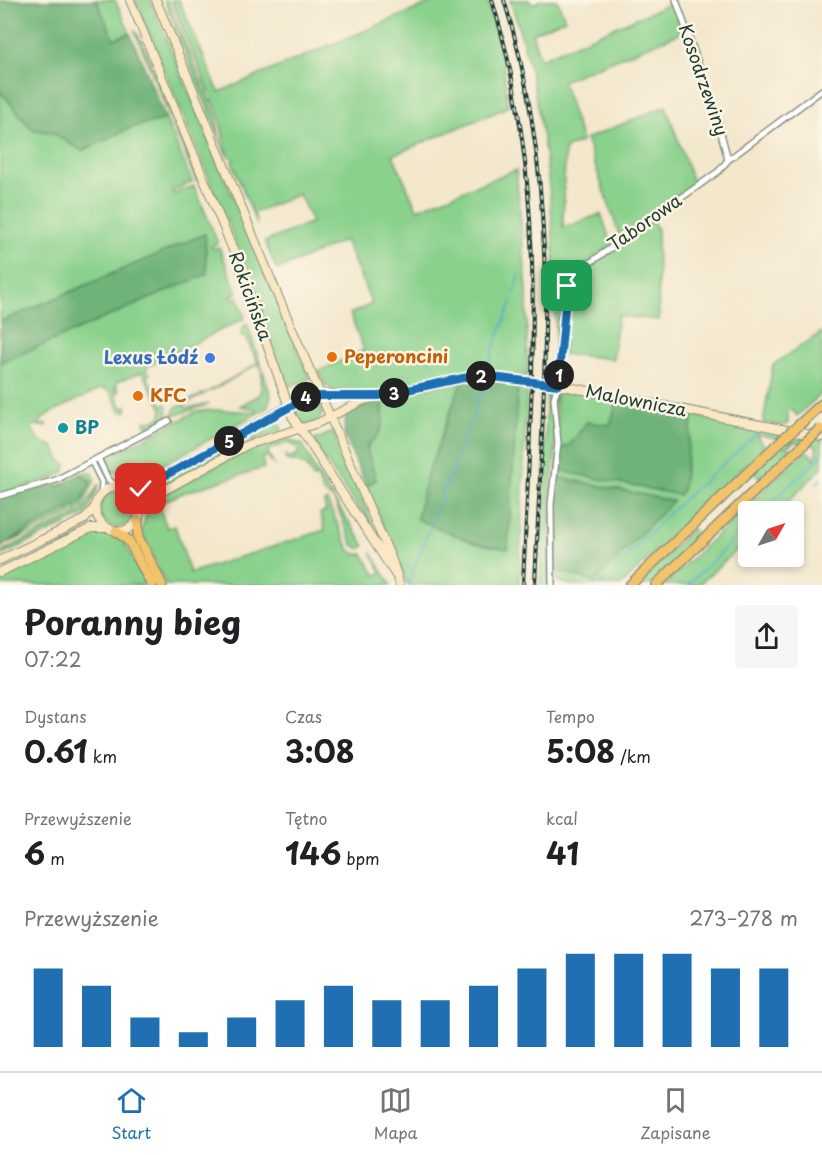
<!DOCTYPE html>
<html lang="pl">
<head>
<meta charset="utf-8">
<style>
  :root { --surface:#fff; --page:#f6f6f6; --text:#202124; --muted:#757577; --line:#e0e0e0; --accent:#1f6fb2 }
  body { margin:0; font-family:"Playpen Sans",sans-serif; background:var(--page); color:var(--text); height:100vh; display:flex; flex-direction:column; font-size:22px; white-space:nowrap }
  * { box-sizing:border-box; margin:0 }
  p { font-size:20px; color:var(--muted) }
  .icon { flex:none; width:33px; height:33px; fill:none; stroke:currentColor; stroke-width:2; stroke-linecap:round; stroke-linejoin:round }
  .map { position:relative; height:585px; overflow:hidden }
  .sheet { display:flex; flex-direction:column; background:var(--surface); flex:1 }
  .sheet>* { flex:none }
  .needle { width:39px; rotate:51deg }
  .buttons { position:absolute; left:738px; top:501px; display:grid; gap:12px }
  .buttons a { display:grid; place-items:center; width:66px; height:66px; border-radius:6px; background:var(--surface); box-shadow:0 3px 9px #0003; font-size:30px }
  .pin { position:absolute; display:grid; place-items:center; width:51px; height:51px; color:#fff; margin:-26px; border-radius:12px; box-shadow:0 3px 9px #0006 }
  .km { position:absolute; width:30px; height:30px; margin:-15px; border-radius:50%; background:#222; color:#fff; font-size:16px; line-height:30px; text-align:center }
  .round { display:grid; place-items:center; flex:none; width:63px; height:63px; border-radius:6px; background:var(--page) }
  .head { display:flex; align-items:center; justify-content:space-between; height:102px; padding:0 24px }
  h1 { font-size:33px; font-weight:700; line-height:45px }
  .figures { display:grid; grid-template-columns:repeat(3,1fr); gap:9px; height:102px; padding:6px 24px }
  .figures div { display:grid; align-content:center }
  .figures b { font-size:30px; font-weight:700 }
  .figures small { font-size:16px; font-weight:400 }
  .figures p { font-size:16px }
  .chart { height:168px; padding:12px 24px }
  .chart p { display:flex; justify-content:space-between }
  .chart svg { width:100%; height:108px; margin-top:6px; stroke:var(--accent); stroke-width:6 }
  .dock { display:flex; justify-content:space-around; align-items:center; height:84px; border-top:2px solid var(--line); background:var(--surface); font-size:16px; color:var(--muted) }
  .dock a { display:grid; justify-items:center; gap:3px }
  .dock .active { color:var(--accent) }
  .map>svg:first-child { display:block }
  .green { fill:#8ad18c; stroke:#548760; stroke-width:1.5 }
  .forest { fill:#6fb378; stroke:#477856; stroke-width:1.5 }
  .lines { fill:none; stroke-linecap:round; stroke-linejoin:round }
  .stream { stroke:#49a7c8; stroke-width:1.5 }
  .street-casing { stroke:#899280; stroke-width:8 }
  .secondary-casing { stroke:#899280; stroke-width:10 }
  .highway-casing { stroke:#899280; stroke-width:12 }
  .street { stroke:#fff; stroke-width:5 }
  .secondary { stroke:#fae7c3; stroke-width:8 }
  .highway { stroke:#f2c36a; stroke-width:9 }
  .rail-casing { stroke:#1f3d34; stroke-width:4 }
  .rail { stroke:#fcf5e5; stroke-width:1.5; stroke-dasharray:4.5; stroke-linecap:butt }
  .highway-bridge-casing { stroke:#899280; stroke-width:12; stroke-linecap:butt }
  .highway-bridge { stroke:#f2c36a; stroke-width:9 }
  .route-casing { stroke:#fff; stroke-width:12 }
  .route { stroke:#1f6fb2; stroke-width:8 }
  .food-dot { fill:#e8710a; stroke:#fcf5e5; stroke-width:2 }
  .shop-dot { fill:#3f7fe0; stroke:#fcf5e5; stroke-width:2 }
  .culture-dot { fill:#0f9aa8; stroke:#fcf5e5; stroke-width:2 }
  .labels { text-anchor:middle; stroke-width:5; stroke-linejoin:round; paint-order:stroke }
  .street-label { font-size:18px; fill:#1f3d34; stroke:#fcf5e5 }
  .food-label { font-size:18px; font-weight:bold; fill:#c56008; stroke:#fcf5e5; text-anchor:start }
  .shop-label { font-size:18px; font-weight:bold; fill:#366cbe; stroke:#fcf5e5; text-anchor:end }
  .culture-label { font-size:18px; font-weight:bold; fill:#0d838f; stroke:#fcf5e5; text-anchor:start }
</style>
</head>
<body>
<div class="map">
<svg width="822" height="585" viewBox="0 0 822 585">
  <rect width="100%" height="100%" fill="#fcf5e5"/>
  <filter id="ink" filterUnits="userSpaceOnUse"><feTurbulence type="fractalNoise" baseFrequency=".0167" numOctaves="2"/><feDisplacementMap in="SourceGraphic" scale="12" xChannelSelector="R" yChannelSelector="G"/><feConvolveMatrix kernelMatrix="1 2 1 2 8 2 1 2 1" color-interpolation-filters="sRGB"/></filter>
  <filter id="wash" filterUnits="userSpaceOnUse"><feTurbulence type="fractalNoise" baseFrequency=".008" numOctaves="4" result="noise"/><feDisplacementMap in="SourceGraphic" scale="24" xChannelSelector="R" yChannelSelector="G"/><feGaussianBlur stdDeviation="1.35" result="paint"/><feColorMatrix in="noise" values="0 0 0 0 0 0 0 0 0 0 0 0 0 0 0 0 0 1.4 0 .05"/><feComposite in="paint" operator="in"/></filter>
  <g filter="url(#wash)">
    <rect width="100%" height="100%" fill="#f3e7cc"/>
    <path class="green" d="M96,0H115L130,33L114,39Z
      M135,0H150L310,379L286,387L245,265Z
      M164,0H167L216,116L219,137L228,159Z
      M171,0H179L219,92L438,0H487L503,61L508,107L393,155L417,209L516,170L527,290V376L468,373L367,394L337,393L325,385L319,371L364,350L350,314L372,304L345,240L277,270L265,242L312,222L299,194L254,213L257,225L232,162L234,160C220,146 225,130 217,111C202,74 186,37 171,0Z
      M510,0H529L532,4L542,0H557L565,19L532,33L540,59L672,3L683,32L562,81L582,141L565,149L563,228L601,214L610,240L619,234L586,139L666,106L694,185L566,278L562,295L555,377C558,252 551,120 510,0Z
      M134,29L142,42L199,180L196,181Z
      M0,91L32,129L53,133L82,151L132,127L166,119L192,182L172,191L174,194L194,186L218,243L211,246L213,249L219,247L237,293L231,296L232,299L238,297L245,318L148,366L146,371L148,374L151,373L147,376L162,405L166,404L168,411L166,419L151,427L145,425L146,420L149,422L161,417L162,409L142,372L117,382V387H114L116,391L118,388L119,392L116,394L122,408L127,406L126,412L120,411L110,391L102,388L48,414L40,422L42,426L46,424V427L33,425L32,429L39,441L53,446L60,460L66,465L65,471L51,479L0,494V363L206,274L205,234L0,322Z
      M651,222H654L657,230L659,320L618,316L613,359L563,354L568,288L577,275Z
      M247,324L271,396L267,408L141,477L109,471L107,461L115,454L197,411L219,410L256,412V409L240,406L261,394L262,371L259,363L184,405L186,408L209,404L173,416L176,407L222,385L258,363L246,338L241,337L242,328Z
      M822,332V393L797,416L791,409L788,411V423L784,426L763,423L773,365Z
      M462,380L425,481L417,519L518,383L527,384L519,585H408L366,486L376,480L367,450L383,414L382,398Z
      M547,386L554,387L555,454L550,493V585H540Z
      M559,388L618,399L610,425L587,422L570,445L560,449L556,397Z
      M296 411a13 13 0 1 1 26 0a13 13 0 1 1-26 0Z
      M693,415L822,440V468L778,511L748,512V540L698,585H664L806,450L815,459L817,446L760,435L757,437L765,446L621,585H569L554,579V569L594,582L673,501L556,477L557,470L679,495L682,491Z
      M276,417L282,430L234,448L143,499L140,493Z
      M333,432L375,530V532L312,441Z
      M284,437L303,445L317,474L365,546L359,549L353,545L334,500L323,492L317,477L313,478C308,463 300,462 286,460L285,454L287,458L299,454L296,445L292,446L290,442L267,450L275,467L268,456L262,458L264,468L183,493L158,504L167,528L175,526L190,573L325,530L320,513L326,511L324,502L327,501L349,549L355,554H363L376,576L381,572L371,552L391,585H166L141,532L150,502L241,452Z
      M790,442H794L788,447L791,451L760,479L753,470L781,445L784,447Z
      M87,472L93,474L95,480L82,508L11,542L31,528L81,503L91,482L80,474Z
      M99,484L90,508L85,515L0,556V552L83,511Z
      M100 509a18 18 0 1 1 36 0a18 18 0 1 1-36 0Z
      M692,529L700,537L651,585H636Z
      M94,531L117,536L123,541L147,585H0V576Z"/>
    <path class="forest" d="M1,0H96L114,39L130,33L166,119L132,127L82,151L53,133L32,129L0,91Z
      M205,234L207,274L0,363V322Z
      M472,378L518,383L508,549L474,543L417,519L425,481L462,380Z
      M382,398C385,419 385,433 367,445V450L376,480L366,486L344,435L346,412Z
      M618,399L693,415L682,491L679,495L557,470L560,449L570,445L587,422L610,425Z
      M80,474L91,481L81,503L31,528L0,548V498L55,483L58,486Z
      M556,477L673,501L594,582L554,569L553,497Z"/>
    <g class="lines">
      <path class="stream" d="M514,294L520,276
        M488,372L493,349L512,301
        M816,484L822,478
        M761,512L822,455
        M614,569L671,511L760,431
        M408,585L485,384
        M599,585L604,579
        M687,585L713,561L748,523"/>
    </g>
  </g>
  <g filter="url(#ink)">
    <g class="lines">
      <defs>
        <path id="street" d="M676,0L716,114L728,160
          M98,458L108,479L116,486
          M92,462L102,482L101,493
          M0,496L56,480L169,421
          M552,585L551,504L558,443L554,398L558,385C561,355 556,292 577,272L719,171L728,160L822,90"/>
        <path id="secondary" d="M130,0L240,267L292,416L397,577
          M156,0L277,294L392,560L400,585
          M128,488C146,500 144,522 124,531C101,534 83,505 106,490C118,481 130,492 143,488L305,397L321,394L368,396
          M141,511L150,498L247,445L318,423L364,400L472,376L558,385L822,437
          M0,560L85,519L95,507
          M0,572L91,528H105"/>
        <path id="highway" d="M799,425L822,404
          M138,520V537L162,585
          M116,531L129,541L152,585
          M630,585L783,439
          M656,585L805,443"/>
      </defs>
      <use href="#street" class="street-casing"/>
      <use href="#secondary" class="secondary-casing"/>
      <use href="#highway" class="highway-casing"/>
      <use href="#street" class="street"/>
      <use href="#secondary" class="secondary"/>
      <use href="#highway" class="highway"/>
      <defs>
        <path id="rail" d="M492,0C551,190 531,389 523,585
          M504,0C564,189 543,390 535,585"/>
      </defs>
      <use href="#rail" class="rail-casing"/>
      <use href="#rail" class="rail"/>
      <defs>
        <path id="highway-bridge" d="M783,439L799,425
          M805,443L820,429"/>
      </defs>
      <use href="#highway-bridge" class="highway-bridge-casing"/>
      <use href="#highway-bridge" class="highway-bridge"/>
    </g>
  </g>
  <g class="lines" filter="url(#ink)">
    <defs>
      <path id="route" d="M141,489L310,396H379L477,375L558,385L567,286"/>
    </defs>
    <use href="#route" class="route-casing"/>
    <use href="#route" class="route"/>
  </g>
  <g class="food-dot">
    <circle cx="332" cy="357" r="6"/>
    <circle cx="138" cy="396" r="6"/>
  </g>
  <circle class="shop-dot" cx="210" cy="358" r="6"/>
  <circle class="culture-dot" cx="63" cy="428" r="6"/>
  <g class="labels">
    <g class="street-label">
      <text transform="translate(703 80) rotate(71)" y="6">Kosodrzewiny</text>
      <text transform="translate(645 223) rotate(-35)" y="6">Taborowa</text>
      <text transform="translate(250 296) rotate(70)" y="6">Rokicińska</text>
      <text transform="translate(636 401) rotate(11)" y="6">Malownicza</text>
    </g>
    <g class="food-label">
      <text x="344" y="363">Peperoncini</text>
      <text x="150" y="402">KFC</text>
    </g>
    <g class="shop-label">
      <text x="198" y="364">Lexus Łódź</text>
    </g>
    <g class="culture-label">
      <text x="75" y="434">BP</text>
    </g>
  </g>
</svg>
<div class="buttons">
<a><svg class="needle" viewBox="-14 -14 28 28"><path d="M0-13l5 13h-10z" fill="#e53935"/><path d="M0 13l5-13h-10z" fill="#757577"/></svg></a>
</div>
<div class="pin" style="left:567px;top:286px;background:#1e9e55"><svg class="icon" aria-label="arrive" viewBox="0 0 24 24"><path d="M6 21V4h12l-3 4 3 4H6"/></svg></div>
<div class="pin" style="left:141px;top:489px;background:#d93025"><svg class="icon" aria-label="check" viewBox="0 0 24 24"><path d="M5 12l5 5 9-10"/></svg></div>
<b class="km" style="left:559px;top:375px">1</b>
<b class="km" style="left:481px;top:376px">2</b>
<b class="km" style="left:394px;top:393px">3</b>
<b class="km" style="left:306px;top:397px">4</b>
<b class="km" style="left:229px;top:441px">5</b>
</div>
<section class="sheet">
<div class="head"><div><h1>Poranny bieg</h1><p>07:22</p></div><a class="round"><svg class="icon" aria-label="share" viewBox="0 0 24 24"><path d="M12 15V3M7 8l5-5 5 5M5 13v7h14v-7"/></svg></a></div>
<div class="figures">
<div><p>Dystans</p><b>0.61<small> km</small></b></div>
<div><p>Czas</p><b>3:08</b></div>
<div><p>Tempo</p><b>5:08<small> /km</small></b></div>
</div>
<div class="figures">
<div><p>Przewyższenie</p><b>6<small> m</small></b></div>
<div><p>Tętno</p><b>146<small> bpm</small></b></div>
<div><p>kcal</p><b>41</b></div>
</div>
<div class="chart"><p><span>Przewyższenie</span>273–278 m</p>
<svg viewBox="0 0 160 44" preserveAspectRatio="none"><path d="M5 44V12M15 44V19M25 44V32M35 44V38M45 44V32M55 44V25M65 44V19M75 44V25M85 44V25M95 44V19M105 44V12M115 44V6M125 44V6M135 44V6M145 44V12M155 44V12"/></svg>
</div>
</section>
<nav class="dock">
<a class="active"><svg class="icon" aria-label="home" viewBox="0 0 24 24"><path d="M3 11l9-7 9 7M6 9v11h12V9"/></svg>Start</a>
<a><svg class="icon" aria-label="map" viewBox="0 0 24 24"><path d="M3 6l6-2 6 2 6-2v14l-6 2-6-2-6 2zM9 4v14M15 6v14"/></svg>Mapa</a>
<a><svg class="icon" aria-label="saved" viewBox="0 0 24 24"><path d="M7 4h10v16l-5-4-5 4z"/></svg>Zapisane</a>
</nav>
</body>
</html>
